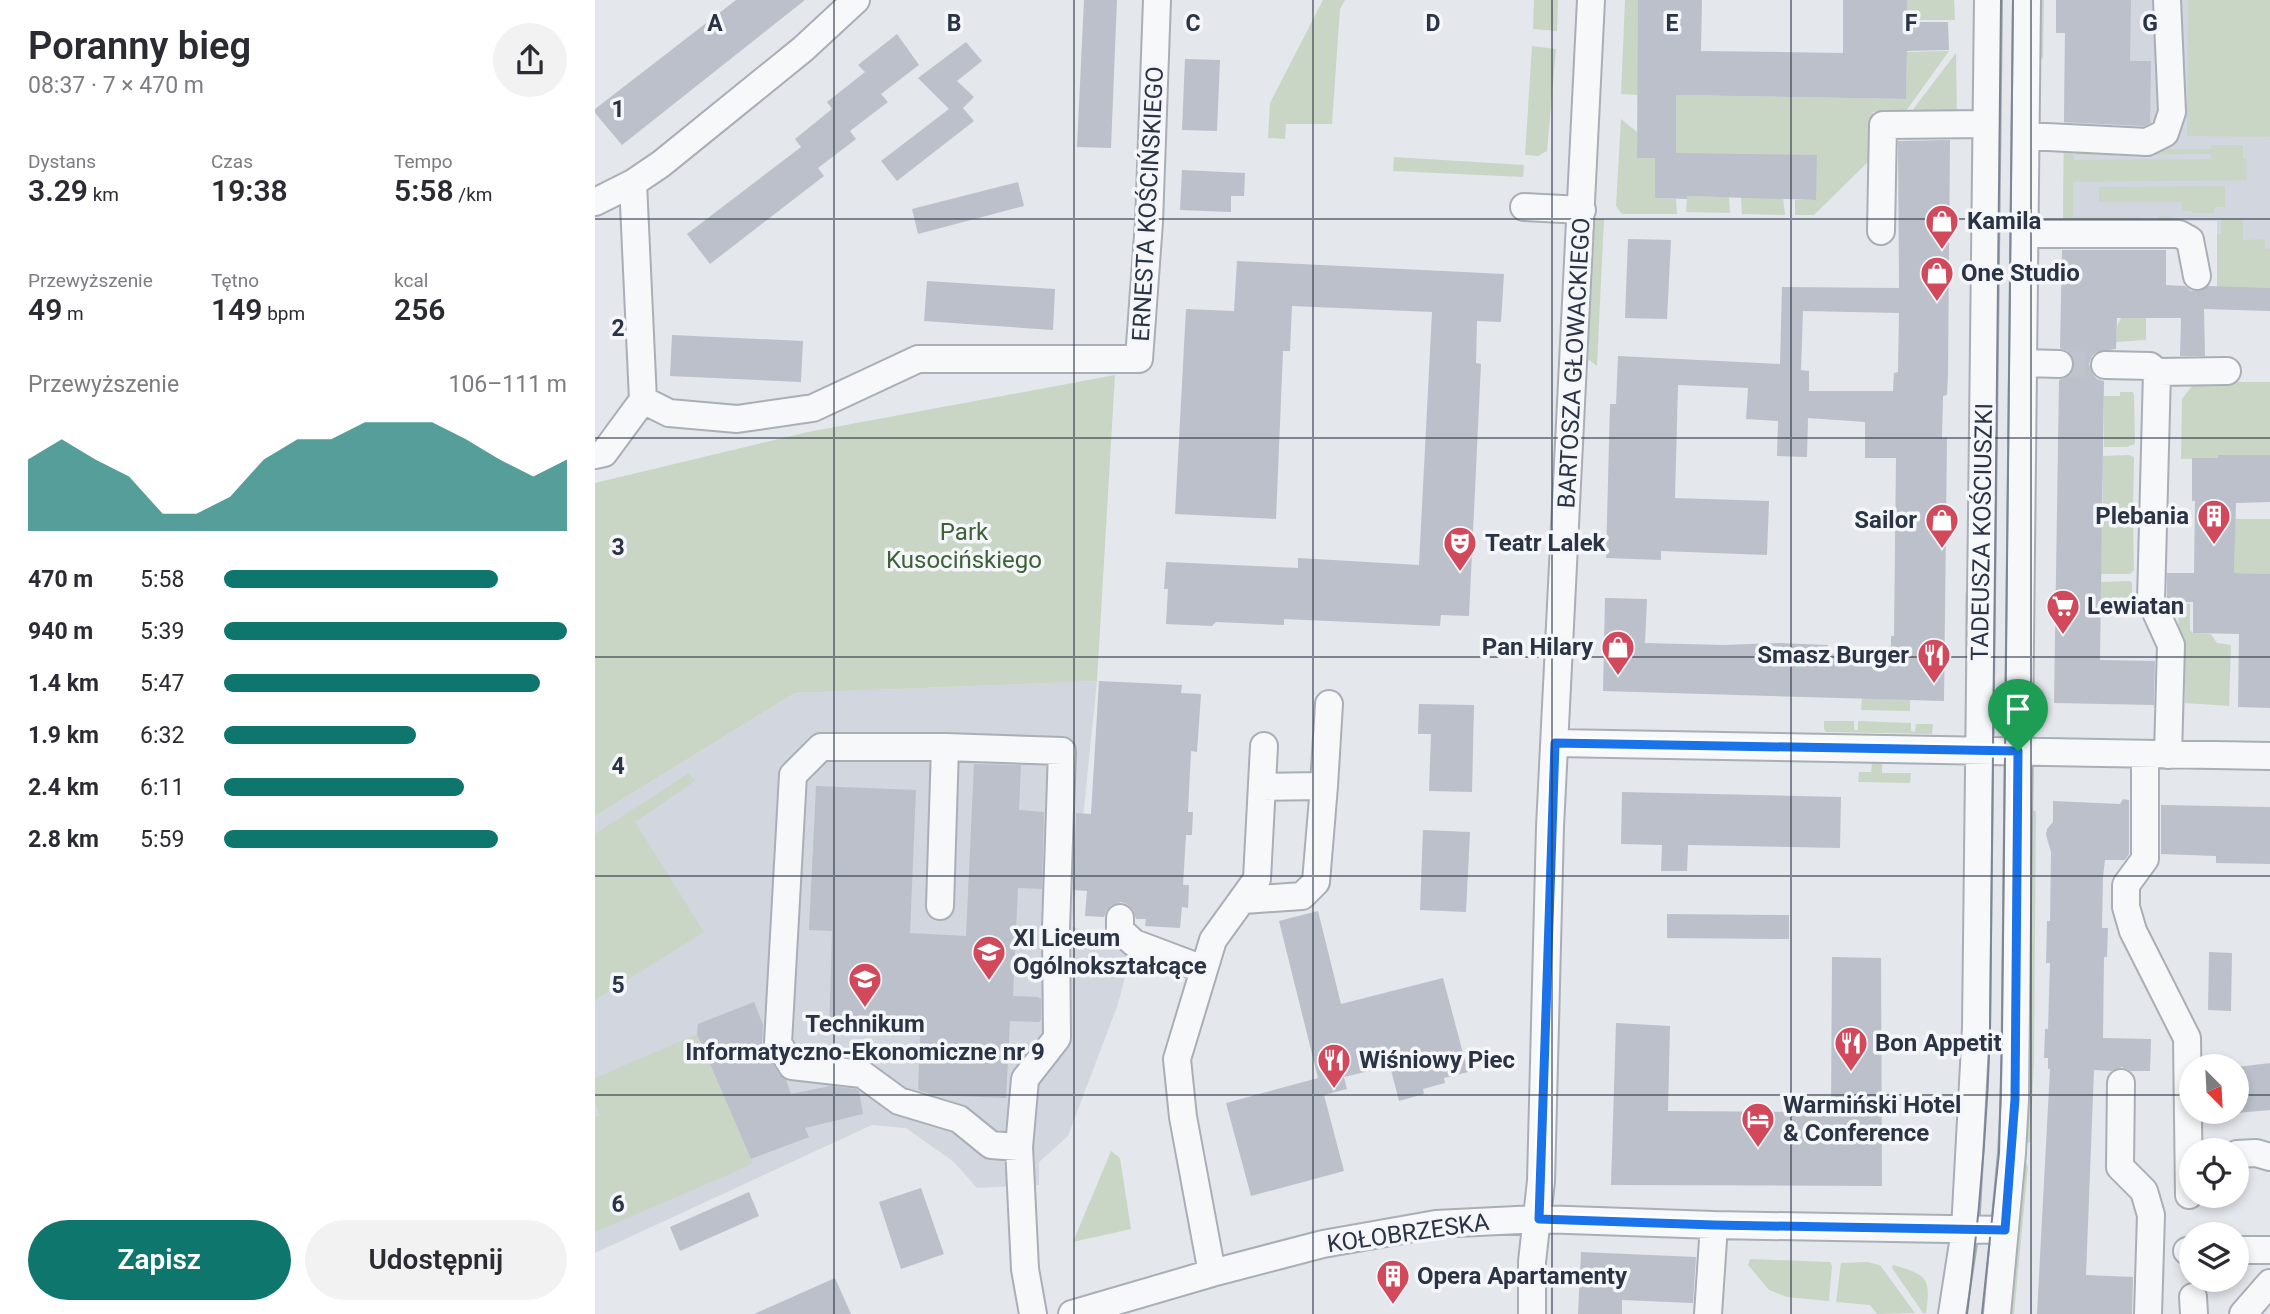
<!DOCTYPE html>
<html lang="pl">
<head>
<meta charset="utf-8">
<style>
  :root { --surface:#fff; --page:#f2f2f3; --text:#2b2b33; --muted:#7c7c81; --accent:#0f766e }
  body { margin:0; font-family:Roboto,sans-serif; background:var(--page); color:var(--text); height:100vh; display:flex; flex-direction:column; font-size:26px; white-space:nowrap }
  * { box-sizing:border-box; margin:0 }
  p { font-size:23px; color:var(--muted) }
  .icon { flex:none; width:38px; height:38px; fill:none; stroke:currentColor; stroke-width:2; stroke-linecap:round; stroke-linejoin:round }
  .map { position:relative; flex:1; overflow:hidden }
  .side { display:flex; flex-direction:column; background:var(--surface); width:595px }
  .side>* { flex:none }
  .needle { width:46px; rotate:156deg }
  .fabs { position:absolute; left:1584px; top:1054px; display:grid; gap:14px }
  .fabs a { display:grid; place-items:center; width:70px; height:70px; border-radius:50%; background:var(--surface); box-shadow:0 4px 10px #0003; font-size:35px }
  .pin { position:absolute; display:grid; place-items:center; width:60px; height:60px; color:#fff; margin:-72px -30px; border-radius:50% 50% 50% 0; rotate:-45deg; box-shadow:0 0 7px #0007 }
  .pin .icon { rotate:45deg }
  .round { display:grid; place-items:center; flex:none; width:74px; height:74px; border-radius:37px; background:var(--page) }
  .overview { display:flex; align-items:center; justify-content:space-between; height:119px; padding:0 28px }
  h1 { font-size:38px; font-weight:600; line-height:52px }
  .metrics { display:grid; grid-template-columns:repeat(3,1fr); gap:10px; height:119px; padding:7px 28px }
  .metrics div { display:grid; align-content:center }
  .metrics b { font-size:30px; font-weight:600 }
  .metrics small { font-size:19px; font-weight:400 }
  .metrics p { font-size:19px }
  .chart { height:196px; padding:14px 28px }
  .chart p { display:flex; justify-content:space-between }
  .chart svg { width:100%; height:126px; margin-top:7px; fill:var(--accent); opacity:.7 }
  .cta { display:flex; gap:14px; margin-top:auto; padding:14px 28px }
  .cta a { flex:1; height:80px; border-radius:42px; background:var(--accent); color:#fff; font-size:28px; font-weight:600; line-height:80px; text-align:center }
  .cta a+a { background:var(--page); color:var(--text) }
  ul { padding:0 28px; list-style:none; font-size:23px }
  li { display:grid; grid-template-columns:112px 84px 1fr; align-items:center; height:52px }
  li i { height:18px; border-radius:9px; background:var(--accent) }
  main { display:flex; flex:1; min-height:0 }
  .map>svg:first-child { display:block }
  .built { fill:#d2d6de }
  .green { fill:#c9d6c5 }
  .building { fill:#bbc0ca; fill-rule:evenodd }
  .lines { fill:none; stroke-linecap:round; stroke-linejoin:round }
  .minor-tunnel { stroke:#bfc3cb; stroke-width:26; stroke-dasharray:26 13; stroke-linecap:butt }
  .minor-casing { stroke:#a9aeb7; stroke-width:30 }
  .minor { stroke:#f7f8fa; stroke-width:26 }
  .tram { stroke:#7d8696; stroke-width:2 }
  .route-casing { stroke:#fff; stroke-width:14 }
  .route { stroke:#1a73e8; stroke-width:9 }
  .grid { fill:none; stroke:#2b3445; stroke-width:2; stroke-opacity:0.55 }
  .labels { text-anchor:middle; stroke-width:7; stroke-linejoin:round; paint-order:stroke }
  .street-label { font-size:24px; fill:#2b3445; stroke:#f4f6f9 }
  .poi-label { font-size:24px; font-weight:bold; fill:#2b3445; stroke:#f4f6f9; text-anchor:start }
  .park-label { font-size:24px; fill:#3f6138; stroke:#f4f6f9 }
  .grid-label { font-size:23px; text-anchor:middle; font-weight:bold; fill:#2b3445; stroke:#f4f6f9; stroke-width:7; stroke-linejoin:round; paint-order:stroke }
</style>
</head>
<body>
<main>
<section class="side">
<div class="overview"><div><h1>Poranny bieg</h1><p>08:37 · 7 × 470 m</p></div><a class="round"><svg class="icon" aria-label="share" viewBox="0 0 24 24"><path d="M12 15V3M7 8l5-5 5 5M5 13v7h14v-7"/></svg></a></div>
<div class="metrics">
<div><p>Dystans</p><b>3.29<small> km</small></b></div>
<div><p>Czas</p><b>19:38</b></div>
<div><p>Tempo</p><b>5:58<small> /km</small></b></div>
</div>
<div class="metrics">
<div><p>Przewyższenie</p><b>49<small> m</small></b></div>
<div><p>Tętno</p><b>149<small> bpm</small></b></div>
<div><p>kcal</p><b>256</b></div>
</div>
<div class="chart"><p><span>Przewyższenie</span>106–111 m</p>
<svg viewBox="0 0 160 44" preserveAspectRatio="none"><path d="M0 44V19L10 12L20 19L30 25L40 38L50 38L60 32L70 19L80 12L90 12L100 6L110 6L120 6L130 12L140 19L150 25L160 19V44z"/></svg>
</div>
<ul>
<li><b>470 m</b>5:58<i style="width:80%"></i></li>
<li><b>940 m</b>5:39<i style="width:100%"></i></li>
<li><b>1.4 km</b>5:47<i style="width:92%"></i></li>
<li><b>1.9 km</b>6:32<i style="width:56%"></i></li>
<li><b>2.4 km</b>6:11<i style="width:70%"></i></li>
<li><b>2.8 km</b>5:59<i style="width:80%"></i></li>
</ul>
<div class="cta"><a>Zapisz</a><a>Udostępnij</a></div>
</section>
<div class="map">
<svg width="1675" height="1314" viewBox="0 0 1675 1314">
  <rect width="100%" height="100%" fill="#e4e7ec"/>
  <path class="built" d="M1461,0H1675V288L1622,287V221L1468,222L1470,33H1461Z
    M502,681L477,926L536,954L523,1004L473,1136L444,1162V1185L382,1188L359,1162L311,1128L277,1125L0,1253V816L200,693Z"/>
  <path class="green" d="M728,0H750L745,9L737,124H691L690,139L673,138L675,103Z
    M939,0H963L962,31L938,29Z
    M1030,0H1043V95L1026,94Z
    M1312,0H1359L1360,20H1312Z
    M1442,0H1449L1448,59L1441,52Z
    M1593,0H1675V137L1592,136Z
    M937,46L961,49L952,151L943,156L930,155Z
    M1354,51L1311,111L1278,112L1277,158L1219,215H1200V200H1221L1081,153V95L1311,99L1312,52Z
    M1361,53L1362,117L1313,116Z
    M1026,119L1042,132V158H1061L1060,198L1081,199L1082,214H1027L1021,206Z
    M1616,145H1648V159H1651L1652,180L1478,182V217H1545L1548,220H1561L1565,216L1579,217L1582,222H1468L1469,146L1478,150L1479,160L1616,159V154L1481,155V150L1616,149Z
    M799,157L929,165L928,177L798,171Z
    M1630,186V207H1620L1619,213H1598L1597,211H1587L1586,202H1504V187Z
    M1092,196L1134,197L1135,213L1091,212Z
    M1146,197H1188L1190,215L1147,214Z
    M1626,218H1648V240L1670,239V249H1675V288L1622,287V234H1626Z
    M999,219H1009L1002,366L993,359Z
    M1526,318H1551V340L1521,342L1522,326Z
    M520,375L502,681L200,693L0,816V483L213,432Z
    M1600,382H1675V455H1623V458L1586,459L1587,399Z
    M1525,392H1538L1539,395L1540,444L1532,447H1509V396H1525Z
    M1534,455L1539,457L1538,509L1534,511H1508V456Z
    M1640,519H1675V574L1639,573Z
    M1535,520L1538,522L1539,570L1535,574H1506L1507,521Z
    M1535,581L1537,583V603L1534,607H1506V582Z
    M1370,592L1377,599L1373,686L1370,682Z
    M1583,602L1595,604V630L1598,633L1616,634L1622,643L1636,645L1634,706L1590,703V666L1584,650Z
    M1267,698L1315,700V711L1266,710Z
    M1229,721H1259V730H1263V721L1316,723V731L1320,732L1321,724H1338L1337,734L1231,732L1229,729Z
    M1277,763L1287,764V773H1316L1315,783L1263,782L1264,772H1276Z
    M94,773L100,781L40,822L109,932L0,1000V834Z
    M1433,810L1441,811L1439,1063L1435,1142L1427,1146Z
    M102,1034L158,1164L0,1232V1118L5,1115L0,1103V1078Z
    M516,1151L525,1158L536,1229L478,1242Z
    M1426,1162L1431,1163L1433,1167L1419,1314H1412Z
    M1155,1259L1235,1262L1237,1266L1234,1301L1192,1297L1174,1290L1153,1265Z
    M1272,1262L1285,1265L1320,1313L1282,1314L1275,1305L1241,1302L1246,1263Z
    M1298,1265C1333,1275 1336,1278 1331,1313H1328L1297,1268Z"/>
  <path class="building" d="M141,0H210L27,145L0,113V109Z
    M489,0H522L516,148L482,147Z
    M1043,0H1107L1106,51L1248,53V0H1312V22H1353L1354,50L1312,51L1311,99L1081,95V153L1222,155L1221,200L1092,196V199L1060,198V158H1042Z
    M1461,0H1536L1535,61H1556L1555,123L1549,126L1469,122L1470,33H1461Z
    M302,34L324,65L286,94L293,102L255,131L261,139L223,168L229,176L115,264L92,234L206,147L200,139L237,109L232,102L270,72L263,65Z
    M371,42L387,61L362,81L379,97L368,108L379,121L302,181L286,161L354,109L323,78Z
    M590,59L625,60L622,131L587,130Z
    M1355,140L1353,373L1352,395L1348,396L1347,438L1352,437L1349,701L1008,691L1010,598L1052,599L1050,643L1128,645L1183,643L1233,645L1232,654L1296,656V636H1299L1301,458H1270V422L1213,418L1212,457L1182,456L1183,421L1151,419L1153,388L1083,385L1080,498L1174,501L1172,555L1066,551V560L1011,558L1015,404H1021L1023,356L1185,364L1187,287L1304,288L1303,141ZM1208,311L1304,313L1303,372L1299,373L1298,391H1214V371L1206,370Z
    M587,170L650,173L649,196H636V212L585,210Z
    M423,182L429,206L323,234L317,209Z
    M1033,239L1076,240L1072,319L1030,318Z
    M1467,250H1571V285L1590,286L1596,291H1604L1613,286L1675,288V311L1609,309L1610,356H1585L1586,318H1522L1521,349L1502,352L1497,356L1494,364L1497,373L1502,379L1509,381L1505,660L1560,661L1559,705L1459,703L1464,380L1472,377L1477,373L1480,364L1477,356L1473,351L1465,348Z
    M642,261L909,274L906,322L882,321L881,363L886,364L874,616L846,615L845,626L689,619V625L621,622L617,626L571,624L573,589H569L571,562L703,568V558L824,565L837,312L697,306L695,351H688L681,519L580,514L591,309L639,311Z
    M332,281L460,289L458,330L329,321Z
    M77,335L208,341L206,382L75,376Z
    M1623,455H1675V502L1641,503L1639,573L1675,574V708L1643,707L1644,634L1598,633V602H1574L1572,598V573H1599L1600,501H1597V458H1623Z
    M504,681L587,685L586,693L606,694L602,752L596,751L593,812H598L597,835H591L588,885H594L593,908L587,907L585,928L550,926L551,919H541L538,910L532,904L526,902L517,905L512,910L509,917L490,916L492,891L478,890L481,813L496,814Z
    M824,704L879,705L877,792L834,791L836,734H823Z
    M379,764L426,765L424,810L449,812L447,889L423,888L418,996L443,997L446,999V1020L444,1022L415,1021L411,1098L339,1095L323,1090L325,1036L234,1032L237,931L214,930L221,786L321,790L315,933L371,936Z
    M1027,792L1246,797L1245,848L1093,845L1092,871H1066L1067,845L1026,844Z
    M1528,799L1534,800V854L1530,860H1510L1508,877L1507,928H1513L1512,957H1509L1508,1038L1556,1039L1555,1071H1536L1527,1067L1517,1071L1499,1070L1491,1275L1538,1277L1537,1314H1442L1455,1069H1453V1058H1449L1450,1029H1453L1455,963H1451L1452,921H1455L1456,852L1451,835L1452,829L1458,822V801L1525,804Z
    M1566,805L1675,807V864L1621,863V856L1566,854Z
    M828,830L875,832L871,912L825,910Z
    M723,911L746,1004L848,978L873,1072L849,1078L850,1083L828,1089L829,1094L804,1101L795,1066L749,1077L752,1089L729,1095L749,1171L656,1196L631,1103L723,1078L684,921Z
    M1072,914L1194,915V939L1072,938Z
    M1614,952L1637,953L1636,1011L1613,1010Z
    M1237,957L1286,958L1287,1186L1016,1185L1021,1023L1075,1026L1073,1111L1236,1112Z
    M159,1002L168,1025L167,1042L170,1051L184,1074L191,1080L196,1094L235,1086L261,1089L264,1091L268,1114L210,1128L214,1137L156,1159L102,1034L103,1024Z
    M1675,1063V1110L1642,1113V1067Z
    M326,1188L349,1254L306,1269L284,1202Z
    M154,1192L164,1216L85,1251L75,1227Z
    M986,1252L1101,1257L1098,1303L1027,1300V1314H983Z
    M240,1278L256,1314H159Z"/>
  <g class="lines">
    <path class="minor-tunnel" d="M1464,364L1510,365"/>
    <defs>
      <path id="minor" d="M1431,136L1552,142L1570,133L1577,112L1572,0
        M0,202L38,183L66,164L208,49L261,0
        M929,207L987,210
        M1286,231L1288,125L1391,124
        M1431,234H1584L1595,240L1602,276
        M1430,363L1464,364
        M1510,365L1555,366L1562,372L1556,601L1576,645L1573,755
        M1562,372L1632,371
        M48,400L74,413L142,419L218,408L323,359H544L554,222L562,0
        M0,455L9,453L48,400L38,183
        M960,743L1675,756
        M1550,755V859L1531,885V907L1538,931L1592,1038L1594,1195
        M729,786L734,704
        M649,900L707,896L721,882L729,786L667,787
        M345,906L350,747
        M525,918V930L539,943L608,969
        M1526,1083L1525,1167L1549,1191L1556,1215L1553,1314
        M424,1147L396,1145L364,1119L304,1101L267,1074L197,1066L183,1043L198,775L226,747H350L467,751L461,928L462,1038L430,1079L424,1147L430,1269L438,1314
        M1642,1154L1661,1153L1675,1157
        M1642,1250H1675
        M1592,1251H1596
        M617,1273L588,1117L582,1059L618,940L662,879L669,746
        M1598,1297L1599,1314
        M477,1314L617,1273L728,1244L841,1224L944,1219L1119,1225L1410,1230
        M937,1314V1262L946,1181L955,827L996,0
        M1113,1314L1119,1225
        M1357,1314L1370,1230L1381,1028L1393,0
        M1402,1314L1417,1153L1420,1099L1432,0
        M1648,1314L1675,1283"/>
    </defs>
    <use href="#minor" class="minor-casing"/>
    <use href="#minor" class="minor"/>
    <path class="tram" d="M1372,1314C1384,1220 1392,1127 1395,1032L1406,0
      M1387,1314L1404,1153L1407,1037L1418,0"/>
  </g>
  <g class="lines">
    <defs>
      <path id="route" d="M960,743L1423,751L1420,1099L1410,1230L1119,1225L944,1219Z"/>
    </defs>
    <use href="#route" class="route-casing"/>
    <use href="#route" class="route"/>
  </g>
  <path class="grid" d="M239,0V1314M479,0V1314M718,0V1314M957,0V1314M1196,0V1314M1436,0V1314M0,219H1675M0,438H1675M0,657H1675M0,876H1675M0,1095H1596M1642,1095H1675"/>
  <defs>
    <symbol id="shop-pin" viewBox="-11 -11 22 30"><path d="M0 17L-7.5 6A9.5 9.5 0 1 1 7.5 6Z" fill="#d1495b" stroke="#f4f6f9"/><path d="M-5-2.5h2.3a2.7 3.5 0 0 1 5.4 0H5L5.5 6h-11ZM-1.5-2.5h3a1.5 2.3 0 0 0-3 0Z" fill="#fff"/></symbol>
    <symbol id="building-pin" viewBox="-11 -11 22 30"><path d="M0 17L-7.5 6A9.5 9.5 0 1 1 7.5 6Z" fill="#d1495b" stroke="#f4f6f9"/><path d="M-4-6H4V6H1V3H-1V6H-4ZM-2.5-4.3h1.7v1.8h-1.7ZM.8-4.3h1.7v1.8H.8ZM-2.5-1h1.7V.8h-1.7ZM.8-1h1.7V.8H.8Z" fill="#fff"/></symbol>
    <symbol id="theatre-pin" viewBox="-11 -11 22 30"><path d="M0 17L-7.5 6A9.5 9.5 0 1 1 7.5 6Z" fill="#d1495b" stroke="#f4f6f9"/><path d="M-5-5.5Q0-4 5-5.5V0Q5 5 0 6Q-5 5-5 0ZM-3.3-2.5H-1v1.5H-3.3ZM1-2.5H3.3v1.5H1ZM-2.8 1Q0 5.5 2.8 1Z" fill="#fff"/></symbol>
    <symbol id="supermarket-pin" viewBox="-11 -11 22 30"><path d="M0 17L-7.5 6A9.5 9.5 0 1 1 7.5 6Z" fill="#d1495b" stroke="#f4f6f9"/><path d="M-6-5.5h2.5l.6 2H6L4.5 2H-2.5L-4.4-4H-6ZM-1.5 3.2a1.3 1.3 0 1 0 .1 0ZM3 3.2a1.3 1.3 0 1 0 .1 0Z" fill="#fff"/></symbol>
    <symbol id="restaurant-pin" viewBox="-11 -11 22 30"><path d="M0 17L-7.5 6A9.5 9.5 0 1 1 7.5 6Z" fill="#d1495b" stroke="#f4f6f9"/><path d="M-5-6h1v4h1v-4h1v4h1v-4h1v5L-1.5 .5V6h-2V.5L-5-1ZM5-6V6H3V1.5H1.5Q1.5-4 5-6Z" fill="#fff"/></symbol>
    <symbol id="school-pin" viewBox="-11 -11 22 30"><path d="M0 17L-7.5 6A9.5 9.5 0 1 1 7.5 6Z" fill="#d1495b" stroke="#f4f6f9"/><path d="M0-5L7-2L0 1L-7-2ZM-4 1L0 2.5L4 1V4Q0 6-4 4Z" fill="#fff"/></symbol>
    <symbol id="hotel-pin" viewBox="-11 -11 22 30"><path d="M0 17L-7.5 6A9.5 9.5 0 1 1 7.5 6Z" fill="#d1495b" stroke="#f4f6f9"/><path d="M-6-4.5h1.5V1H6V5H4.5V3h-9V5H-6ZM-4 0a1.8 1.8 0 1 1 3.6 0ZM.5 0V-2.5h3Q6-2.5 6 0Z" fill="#fff"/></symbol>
  </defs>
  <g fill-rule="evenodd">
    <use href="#shop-pin" x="1328" y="202" width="38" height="52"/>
    <use href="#shop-pin" x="1323" y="254" width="38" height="52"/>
    <use href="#building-pin" x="1600" y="497" width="38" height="52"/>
    <use href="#shop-pin" x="1328" y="501" width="38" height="52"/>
    <use href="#theatre-pin" x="846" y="524" width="38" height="52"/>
    <use href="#supermarket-pin" x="1449" y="587" width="38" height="52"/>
    <use href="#shop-pin" x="1004" y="628" width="38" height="52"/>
    <use href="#restaurant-pin" x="1320" y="636" width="38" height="52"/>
    <use href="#school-pin" x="375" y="933" width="38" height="52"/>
    <use href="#school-pin" x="251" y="960" width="38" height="52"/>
    <use href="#restaurant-pin" x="1237" y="1024" width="38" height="52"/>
    <use href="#restaurant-pin" x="720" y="1041" width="38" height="52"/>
    <use href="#hotel-pin" x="1144" y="1100" width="38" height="52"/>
    <use href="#building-pin" x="779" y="1257" width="38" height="52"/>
  </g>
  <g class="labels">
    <g class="street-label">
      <text transform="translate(553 204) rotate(-87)" y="8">ERNESTA KOŚCIŃSKIEGO</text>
      <text transform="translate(979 363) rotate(-87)" y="8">BARTOSZA GŁOWACKIEGO</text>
      <text transform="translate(1387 532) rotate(-89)" y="8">TADEUSZA KOŚCIUSZKI</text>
      <text transform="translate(813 1233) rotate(-8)" y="8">KOŁOBRZESKA</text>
    </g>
    <g class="poi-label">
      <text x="1372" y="229">Kamila</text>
      <text x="1366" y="281">One Studio</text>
      <text x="1594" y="524" text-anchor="end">Plebania</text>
      <text x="1322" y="528" text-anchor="end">Sailor</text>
      <text x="890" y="551">Teatr Lalek</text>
      <text x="1492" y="614">Lewiatan</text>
      <text x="998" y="655" text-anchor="end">Pan Hilary</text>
      <text x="1314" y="663" text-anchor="end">Smasz Burger</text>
      <text x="418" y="946">XI Liceum<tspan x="418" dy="28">Ogólnokształcące</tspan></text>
      <text x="270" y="1032" text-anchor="middle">Technikum<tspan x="270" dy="28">Informatyczno-Ekonomiczne nr 9</tspan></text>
      <text x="1280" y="1051">Bon Appetit</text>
      <text x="764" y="1068">Wiśniowy Piec</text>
      <text x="1188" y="1113">Warmiński Hotel<tspan x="1188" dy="28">&amp; Conference</tspan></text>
      <text x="822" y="1284">Opera Apartamenty</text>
    </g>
    <g class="park-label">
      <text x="369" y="540">Park<tspan x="369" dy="28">Kusocińskiego</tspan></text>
    </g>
  </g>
  <g class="grid-label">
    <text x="120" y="31">A</text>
    <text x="359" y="31">B</text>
    <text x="598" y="31">C</text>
    <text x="838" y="31">D</text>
    <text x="1077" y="31">E</text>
    <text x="1316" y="31">F</text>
    <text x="1555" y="31">G</text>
    <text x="23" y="117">1</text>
    <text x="23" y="336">2</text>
    <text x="23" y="555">3</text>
    <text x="23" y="774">4</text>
    <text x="23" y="993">5</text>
    <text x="23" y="1212">6</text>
  </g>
</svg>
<div class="fabs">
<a><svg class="needle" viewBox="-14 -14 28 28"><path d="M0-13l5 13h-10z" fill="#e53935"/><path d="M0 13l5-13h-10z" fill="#7c7c81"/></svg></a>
<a><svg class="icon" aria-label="locate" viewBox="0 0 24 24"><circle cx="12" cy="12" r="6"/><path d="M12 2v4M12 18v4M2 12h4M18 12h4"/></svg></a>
<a><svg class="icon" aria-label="layers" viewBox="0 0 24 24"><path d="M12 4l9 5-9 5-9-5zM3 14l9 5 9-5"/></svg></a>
</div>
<div class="pin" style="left:1423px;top:751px;background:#1e9e55"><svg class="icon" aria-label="arrive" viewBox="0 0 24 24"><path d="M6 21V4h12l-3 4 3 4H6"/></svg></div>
</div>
</main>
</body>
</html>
